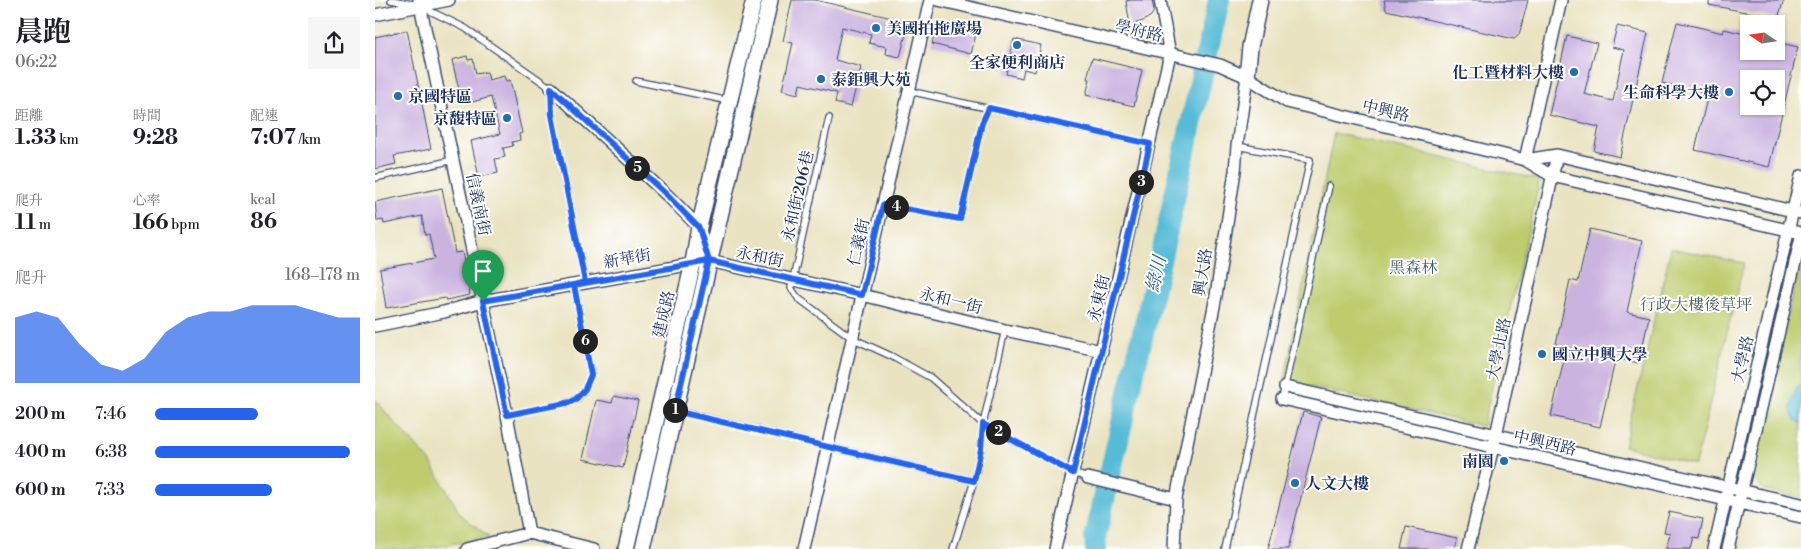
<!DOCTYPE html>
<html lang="zh-TW">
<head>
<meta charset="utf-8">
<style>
  :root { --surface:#fff; --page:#f6f6f6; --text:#202124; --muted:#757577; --accent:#2563eb }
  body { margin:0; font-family:"Libre Bodoni","Noto Serif TC",serif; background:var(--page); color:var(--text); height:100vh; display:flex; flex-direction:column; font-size:19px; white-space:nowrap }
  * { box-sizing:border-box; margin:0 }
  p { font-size:16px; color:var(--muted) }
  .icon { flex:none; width:28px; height:28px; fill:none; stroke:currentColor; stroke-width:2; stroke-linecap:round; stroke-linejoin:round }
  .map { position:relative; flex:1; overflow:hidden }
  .details { display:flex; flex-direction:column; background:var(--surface); width:375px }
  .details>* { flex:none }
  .needle { width:32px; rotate:283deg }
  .fabs { position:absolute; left:1365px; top:15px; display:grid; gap:10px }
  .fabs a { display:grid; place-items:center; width:45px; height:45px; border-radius:0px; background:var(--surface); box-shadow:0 1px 4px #0004; font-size:25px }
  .pin { position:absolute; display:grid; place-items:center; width:42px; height:42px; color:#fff; margin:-51px -21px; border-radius:50% 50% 50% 0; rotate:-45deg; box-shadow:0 0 5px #0007 }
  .pin .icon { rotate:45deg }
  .km { position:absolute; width:25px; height:25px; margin:-12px; border-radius:50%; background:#222; color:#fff; font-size:14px; line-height:25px; text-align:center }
  .round { display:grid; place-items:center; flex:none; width:52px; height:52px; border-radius:0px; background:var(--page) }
  .summary { display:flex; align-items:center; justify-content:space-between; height:85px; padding:0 15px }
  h1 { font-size:28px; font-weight:700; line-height:38px }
  .metrics { display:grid; grid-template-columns:repeat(3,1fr); gap:8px; height:85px; padding:5px 15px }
  .metrics div { display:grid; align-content:center }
  .metrics b { font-size:21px; font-weight:700 }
  .metrics small { font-size:14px; font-weight:400 }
  .metrics p { font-size:14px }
  .chart { height:140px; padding:10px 15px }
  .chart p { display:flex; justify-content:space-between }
  .chart svg { width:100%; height:90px; margin-top:5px; fill:var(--accent); opacity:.7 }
  ul { padding:0 15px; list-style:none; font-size:16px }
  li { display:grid; grid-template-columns:80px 60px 1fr; align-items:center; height:38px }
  li i { height:12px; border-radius:6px; background:var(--accent) }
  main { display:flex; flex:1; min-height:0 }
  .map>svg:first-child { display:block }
  .green { fill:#becc6e; stroke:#6c7e66 }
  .water { fill:#57bbd6; stroke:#39759a }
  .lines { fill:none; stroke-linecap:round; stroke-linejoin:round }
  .river { stroke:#57bbd6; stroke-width:22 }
  .building { fill:#cbb3e0; fill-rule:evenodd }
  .lane-casing { stroke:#3a4a6d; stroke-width:8 }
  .street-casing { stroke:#3a4a6d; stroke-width:14 }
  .secondary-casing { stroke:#3a4a6d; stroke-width:18 }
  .lane { stroke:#fff; stroke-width:5.5 }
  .street { stroke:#fff; stroke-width:11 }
  .secondary { stroke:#fff; stroke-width:15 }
  .route-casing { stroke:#fff; stroke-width:10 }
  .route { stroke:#2563eb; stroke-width:6 }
  .poi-dot { fill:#1f6fb2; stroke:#fff; stroke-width:2 }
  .labels { text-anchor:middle; stroke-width:4; stroke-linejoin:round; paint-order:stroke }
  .poi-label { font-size:16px; font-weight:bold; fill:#1b2f5e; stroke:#fff; text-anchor:start }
  .street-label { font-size:16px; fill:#1b2f5e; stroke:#fff }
  .park-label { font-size:16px; fill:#4c5e63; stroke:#fff }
  .water-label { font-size:18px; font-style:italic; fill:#306088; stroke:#fff }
</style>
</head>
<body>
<main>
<section class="details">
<div class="summary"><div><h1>晨跑</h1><p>06:22</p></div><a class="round"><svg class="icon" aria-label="share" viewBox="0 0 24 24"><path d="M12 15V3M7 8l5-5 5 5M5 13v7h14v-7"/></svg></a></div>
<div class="metrics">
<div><p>距離</p><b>1.33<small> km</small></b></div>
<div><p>時間</p><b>9:28</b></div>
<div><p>配速</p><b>7:07<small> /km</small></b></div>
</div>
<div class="metrics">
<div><p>爬升</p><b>11<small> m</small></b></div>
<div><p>心率</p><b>166<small> bpm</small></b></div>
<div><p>kcal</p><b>86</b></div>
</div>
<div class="chart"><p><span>爬升</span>168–178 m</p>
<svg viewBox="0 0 160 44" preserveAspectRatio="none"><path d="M0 44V12L10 9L20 12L30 25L40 35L50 38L60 32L70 19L80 12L90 9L100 9L110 6L120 6L130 6L140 9L150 12L160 12V44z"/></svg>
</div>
<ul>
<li><b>200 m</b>7:46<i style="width:50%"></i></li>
<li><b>400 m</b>6:38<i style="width:95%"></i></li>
<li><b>600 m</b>7:33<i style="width:57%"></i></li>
</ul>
</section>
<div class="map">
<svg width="1426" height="549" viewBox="0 0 1426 549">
  <rect width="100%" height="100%" fill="#fff"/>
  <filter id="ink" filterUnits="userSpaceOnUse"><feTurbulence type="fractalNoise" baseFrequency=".02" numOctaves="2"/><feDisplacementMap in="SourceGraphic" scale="10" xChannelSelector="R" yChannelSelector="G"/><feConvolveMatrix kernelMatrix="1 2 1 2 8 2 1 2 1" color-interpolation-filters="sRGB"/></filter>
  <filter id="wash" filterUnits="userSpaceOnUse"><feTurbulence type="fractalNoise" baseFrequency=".0096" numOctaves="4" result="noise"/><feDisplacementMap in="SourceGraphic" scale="20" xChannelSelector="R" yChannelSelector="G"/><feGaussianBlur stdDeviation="1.12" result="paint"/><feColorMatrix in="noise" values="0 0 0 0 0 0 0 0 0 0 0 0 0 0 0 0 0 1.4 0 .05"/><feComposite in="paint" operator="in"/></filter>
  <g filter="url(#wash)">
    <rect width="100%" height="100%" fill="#eae3c1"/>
    <path class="green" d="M959,133L1165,180L1108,426L909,381Z
      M1296,248L1369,263L1320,465L1249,446Z
      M1426,261V498L1389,490L1373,473Z
      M0,399L19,422L56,462L85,514L114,537L50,549H0Z"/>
    <path class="water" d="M1423,387H1426V424C1425,423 1420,420 1419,419C1413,411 1417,393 1423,387Z"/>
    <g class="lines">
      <path class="river" d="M721,549L720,538L790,239L844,0"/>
    </g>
    <g id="blocks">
      <path class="building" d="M417,0H440L534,22L525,57L511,54L512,47L494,43L496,34L467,27L460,60L486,67L476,107L460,103L462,93L425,84L423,94L407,90L418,43L408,41Z
        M756,0H777L779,11L776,16L768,21L755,25L751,1Z
        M1009,0H1153L1144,35L1139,39L1011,10Z
        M1334,0H1409L1403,18L1334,5Z
        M1302,22L1348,33L1349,29L1374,35V51H1401V42L1423,47L1394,167L1320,150L1333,94L1287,83ZM1374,79H1401V106H1374Z
        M574,23L602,30L596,54L557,44L560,30Z
        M1242,26L1273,33L1245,157L1219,151L1224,127L1174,115L1192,36L1222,43L1209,94L1238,101L1249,50L1237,47Z
        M32,30L56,149L19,156L21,164L0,169V37Z
        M639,39L666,45L660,72L649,69L647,78L631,74Z
        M92,56L93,60L98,59L101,74L112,72L114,80L129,76L131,81L135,80L147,133L144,134L145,140L137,142L138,146L128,148L130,157L120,159L123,173L104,177L96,141L125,134L116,97L93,103L92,100L87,102L77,60Z
        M717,58L767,70L759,106L711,95L715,79H712Z
        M67,188L80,253L87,252L95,295L71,300L70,298L11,308L5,269L59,259L54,234L50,235L47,216L9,224L8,220L2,221L0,202Z
        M1215,229L1267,241L1252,312L1274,317L1264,363L1243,359L1242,362L1240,361L1225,427L1176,416L1190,355L1179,353L1195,280L1203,282Z
        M239,396L263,401L248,468L208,459L221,400L237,403Z
        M928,412L946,417L913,549H893Z
        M1294,512L1328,519L1324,539L1319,538L1316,549H1291L1295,533L1289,532Z
        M1031,527L1082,538L1080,549H1026Z"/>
    </g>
  </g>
  <g filter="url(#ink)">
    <use href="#blocks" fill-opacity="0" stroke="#3a4a6d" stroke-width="1"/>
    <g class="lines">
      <defs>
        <path id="lane" d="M16,0L38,4
          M47,7L90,28L176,88L177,115L210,282
          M261,81L354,101
          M534,91L775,144
          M454,118L416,288L423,298L477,338L516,356L556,378L608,424L698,473L713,478
          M0,178L78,160
          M508,205L585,219L607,123L614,108
          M907,399L954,186
          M302,411L599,481
          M132,415L196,402L202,399L210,389L216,375L199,285
          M578,549L599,481L606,449L608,424L630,330
          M850,549L935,160L862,146"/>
        <path id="street" d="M44,0L132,415L154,533
          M563,0L845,65L872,77L912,102L1150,160L1177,176L1426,233
          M0,15L74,0
          M176,88L292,195L324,227L334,261L487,295L630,330L727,351
          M1150,160L1182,155L1426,213
          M1150,160L1186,0
          M0,326L69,312L108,301L334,261
          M910,387L1426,504
          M907,399L1426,517
          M713,478L801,499
          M92,549L154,533L219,549
          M429,549L555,0
          M680,549L795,54L785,0
          M799,549L801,499L841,296L860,171L862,146L872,77
          M1093,549L1121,435L1182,155
          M1339,549L1426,176
          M1353,549L1426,237"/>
        <path id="secondary" d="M872,77L875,47L885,0
          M251,549L318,263L324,227L379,0
          M268,549L395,0"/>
      </defs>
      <use href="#lane" class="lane-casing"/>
      <use href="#street" class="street-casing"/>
      <use href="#secondary" class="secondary-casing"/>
      <use href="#lane" class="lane"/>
      <use href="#street" class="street"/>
      <use href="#secondary" class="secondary"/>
    </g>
  </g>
  <g class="lines" filter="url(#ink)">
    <defs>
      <path id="route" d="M108,301L334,261L300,411L599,481L606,449L608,424L698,473L775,144L614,108L607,123L585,219L508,205L487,295L334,261L324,228L292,195L176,88L177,115L210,282L199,285L216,375L210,389L202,398L196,402L132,415L108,301"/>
    </defs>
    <use href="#route" class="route-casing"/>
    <use href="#route" class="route"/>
  </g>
  <g class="poi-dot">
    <circle cx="501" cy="28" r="5"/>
    <circle cx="642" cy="45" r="5"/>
    <circle cx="1199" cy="72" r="5"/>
    <circle cx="446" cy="79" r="5"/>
    <circle cx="1354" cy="92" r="5"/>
    <circle cx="23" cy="96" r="5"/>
    <circle cx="132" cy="118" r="5"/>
    <circle cx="1167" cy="354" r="5"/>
    <circle cx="1129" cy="461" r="5"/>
    <circle cx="920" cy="483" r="5"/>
  </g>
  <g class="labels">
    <g class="poi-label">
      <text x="511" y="34">美國拍拖廣場</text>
      <text x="642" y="68" text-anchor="middle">全家便利商店</text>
      <text x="1189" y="78" text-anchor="end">化工暨材料大樓</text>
      <text x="456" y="85">泰鉅興大苑</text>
      <text x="1344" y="98" text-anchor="end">生命科學大樓</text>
      <text x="33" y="102">京國特區</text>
      <text x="122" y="124" text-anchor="end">京馥特區</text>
      <text x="1177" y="360">國立中興大學</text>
      <text x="1119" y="467" text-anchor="end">南園</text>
      <text x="930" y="489">人文大樓</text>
    </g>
    <g class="street-label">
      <text transform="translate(764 30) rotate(13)" y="6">學府路</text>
      <text transform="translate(1011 110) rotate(13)" y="6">中興路</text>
      <text transform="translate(422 196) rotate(-77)" y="6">永和街206巷</text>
      <text transform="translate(104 204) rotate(78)" y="6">信義南街</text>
      <text transform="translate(483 242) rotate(-77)" y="6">仁義街</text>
      <text transform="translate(385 256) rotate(12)" y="6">永和街</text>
      <text transform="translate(252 258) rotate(-10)" y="6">新華街</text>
      <text transform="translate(827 272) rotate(-81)" y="6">興大路</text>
      <text transform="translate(723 298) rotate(-77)" y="6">永東街</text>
      <text transform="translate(576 300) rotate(14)" y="6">永和一街</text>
      <text transform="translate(288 314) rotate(-77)" y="6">建成路</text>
      <text transform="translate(1123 349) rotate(-78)" y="6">大學北路</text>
      <text transform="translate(1367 359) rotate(-77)" y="6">大學路</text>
      <text transform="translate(1170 442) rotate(13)" y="6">中興西路</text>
    </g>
    <g class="park-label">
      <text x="1038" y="273">黑森林</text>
      <text x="1321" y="310">行政大樓後草坪</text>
    </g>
    <g class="water-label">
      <text transform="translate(781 274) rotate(-77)" y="6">綠川</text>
    </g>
  </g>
</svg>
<div class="fabs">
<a><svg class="needle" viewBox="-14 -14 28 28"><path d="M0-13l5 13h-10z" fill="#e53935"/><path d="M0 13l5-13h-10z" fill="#757577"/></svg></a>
<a><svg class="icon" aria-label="locate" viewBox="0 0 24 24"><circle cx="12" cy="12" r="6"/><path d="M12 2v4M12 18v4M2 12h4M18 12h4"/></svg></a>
</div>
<div class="pin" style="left:108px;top:301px;background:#1e9e55"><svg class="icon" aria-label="arrive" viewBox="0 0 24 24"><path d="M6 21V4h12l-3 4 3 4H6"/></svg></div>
<b class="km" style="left:300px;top:410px">1</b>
<b class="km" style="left:623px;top:432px">2</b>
<b class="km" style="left:766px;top:182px">3</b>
<b class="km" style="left:521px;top:207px">4</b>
<b class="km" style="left:262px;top:168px">5</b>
<b class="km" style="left:210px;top:341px">6</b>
</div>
</main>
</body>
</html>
